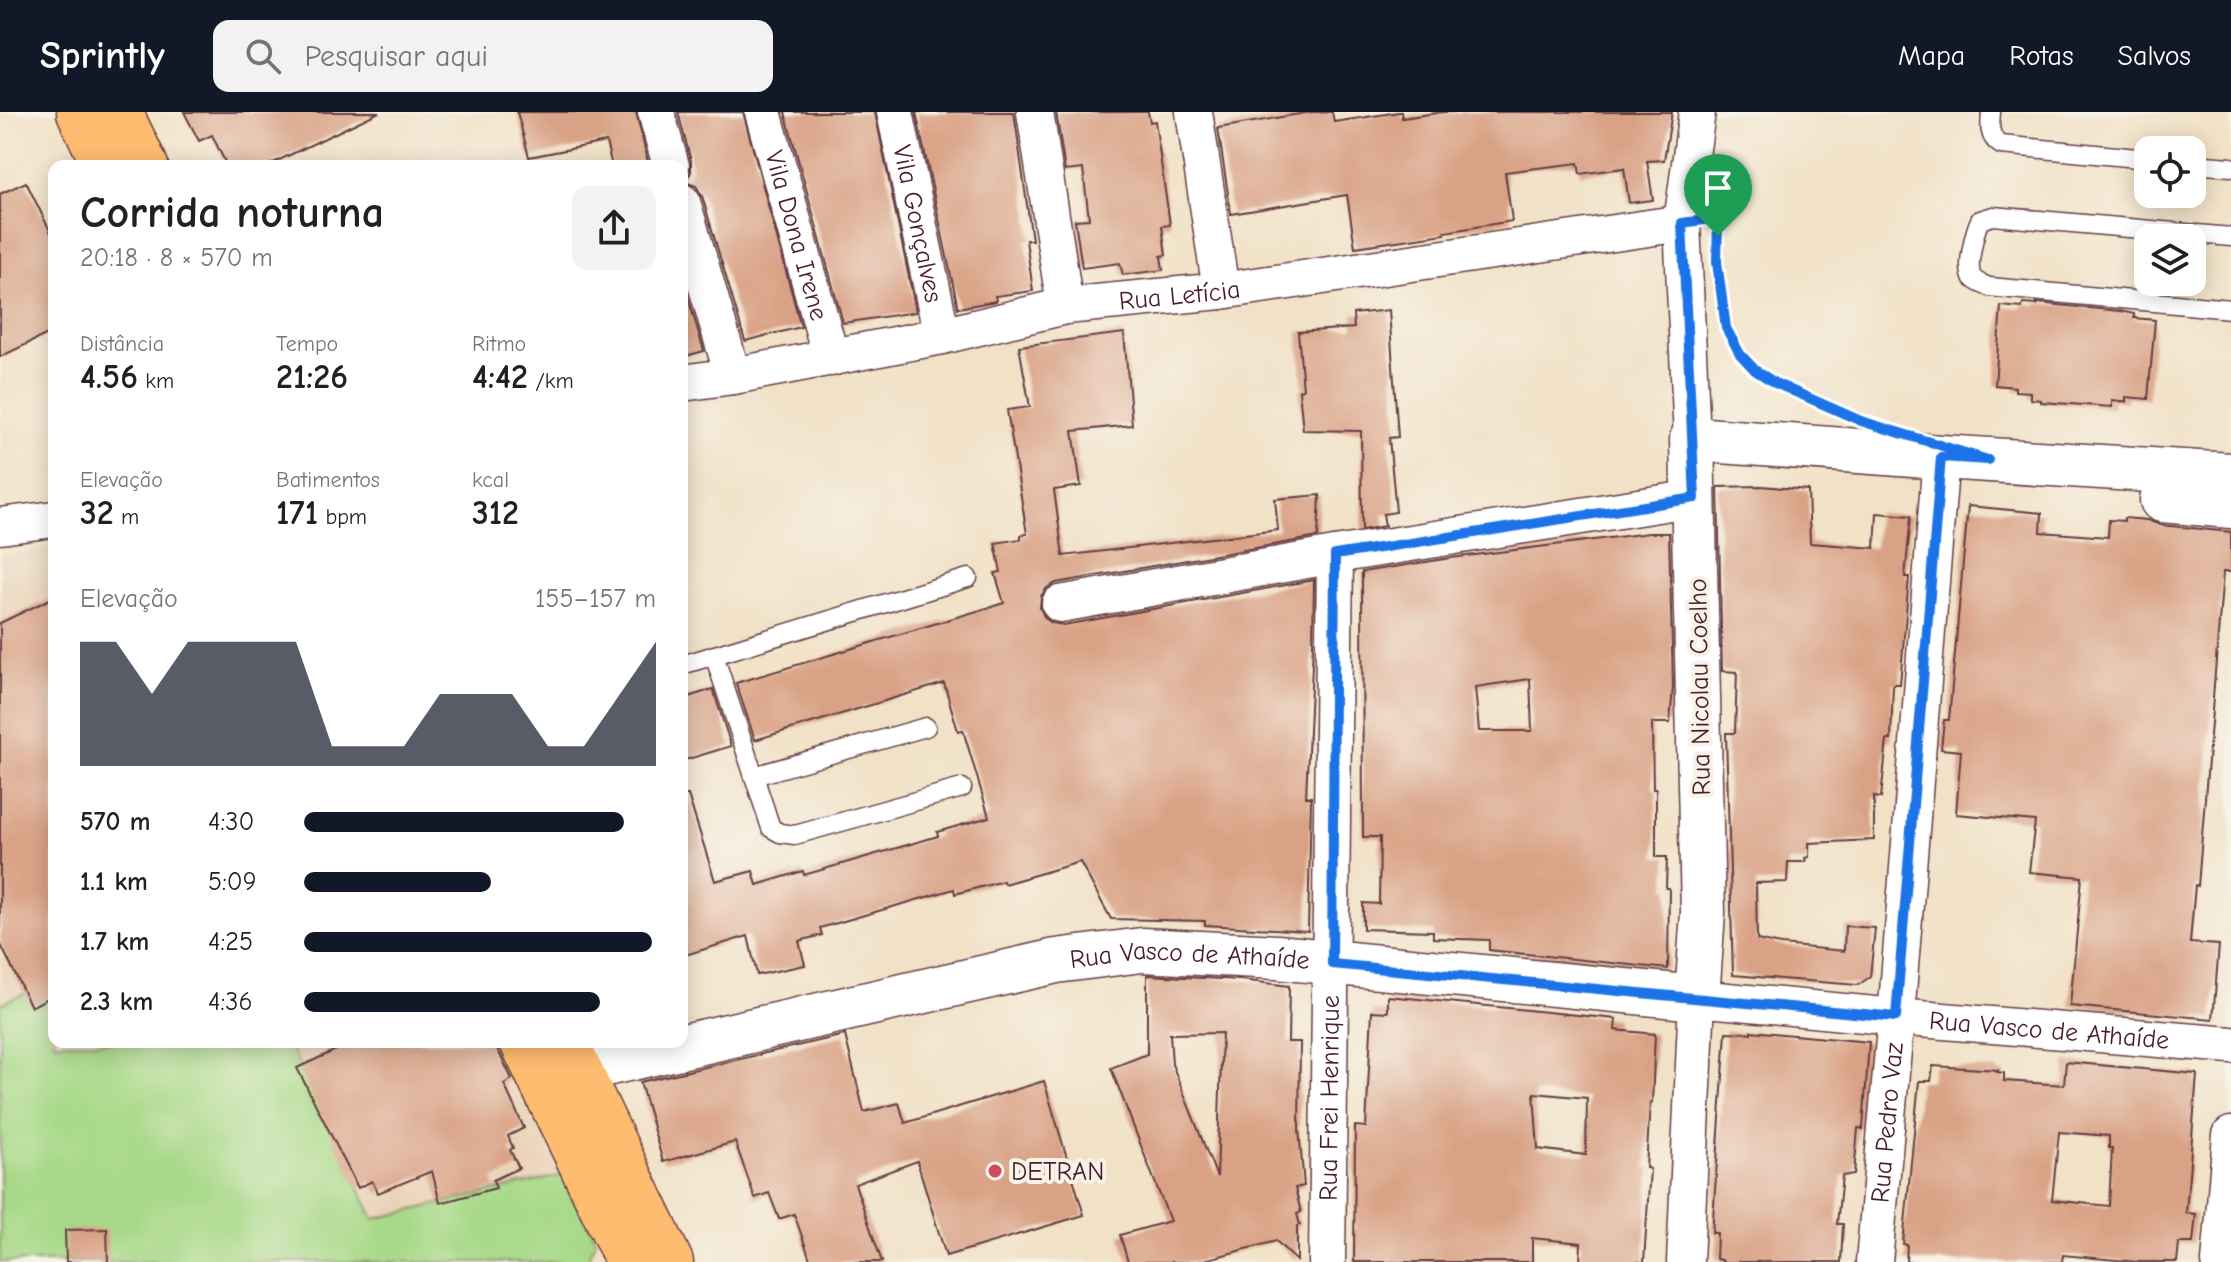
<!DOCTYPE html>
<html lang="pt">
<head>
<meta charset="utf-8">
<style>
  :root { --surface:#fff; --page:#f2f2f2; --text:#202124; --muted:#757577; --accent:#111827 }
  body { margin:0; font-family:"Comic Neue",sans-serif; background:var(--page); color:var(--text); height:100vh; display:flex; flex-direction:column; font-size:30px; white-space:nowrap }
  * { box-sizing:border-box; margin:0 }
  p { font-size:26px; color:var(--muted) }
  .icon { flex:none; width:44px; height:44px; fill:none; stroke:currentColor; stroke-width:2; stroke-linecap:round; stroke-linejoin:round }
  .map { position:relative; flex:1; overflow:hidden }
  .side { position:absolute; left:48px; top:48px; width:640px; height:888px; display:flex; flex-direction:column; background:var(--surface); border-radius:16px; box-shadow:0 4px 20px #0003 }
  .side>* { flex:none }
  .buttons { position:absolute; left:2134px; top:24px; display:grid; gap:16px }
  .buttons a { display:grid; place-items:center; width:72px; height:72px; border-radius:16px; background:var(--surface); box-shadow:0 4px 20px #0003; font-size:40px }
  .pin { position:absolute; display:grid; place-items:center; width:68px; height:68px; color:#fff; margin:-82px -34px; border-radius:50% 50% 50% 0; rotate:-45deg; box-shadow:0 0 8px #0007 }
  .pin .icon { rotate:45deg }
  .round { display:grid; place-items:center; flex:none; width:84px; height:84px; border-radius:16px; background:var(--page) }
  .head { display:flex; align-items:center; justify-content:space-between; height:136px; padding:0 32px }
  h1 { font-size:44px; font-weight:800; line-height:60px }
  .figures { display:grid; grid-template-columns:repeat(3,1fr); gap:12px; height:136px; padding:8px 32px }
  .figures div { display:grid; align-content:center }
  .figures b { font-size:34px; font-weight:800 }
  .figures small { font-size:22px; font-weight:400 }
  .figures p { font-size:22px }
  .chart { height:224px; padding:16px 32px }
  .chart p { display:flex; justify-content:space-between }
  .chart svg { width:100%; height:144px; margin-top:8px; fill:var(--accent); opacity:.7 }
  ul { padding:0 32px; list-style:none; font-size:26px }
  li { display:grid; grid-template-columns:128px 96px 1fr; align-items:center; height:60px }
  li i { height:20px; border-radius:10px; background:var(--accent) }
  header { display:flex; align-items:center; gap:48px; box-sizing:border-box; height:112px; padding:0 40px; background:var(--accent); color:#fff }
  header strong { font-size:38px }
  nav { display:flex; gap:44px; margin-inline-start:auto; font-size:28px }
  .search { width:560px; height:72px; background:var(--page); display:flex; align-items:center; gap:20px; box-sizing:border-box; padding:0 28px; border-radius:16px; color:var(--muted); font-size:30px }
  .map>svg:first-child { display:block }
  .built { fill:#e9d3b7 }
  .green { fill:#a8d988; stroke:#797c5a; stroke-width:2 }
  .building { fill:#d9a185; fill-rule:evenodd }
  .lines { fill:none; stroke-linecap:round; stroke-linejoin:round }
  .service-casing { stroke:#633c42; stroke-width:21 }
  .minor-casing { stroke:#633c42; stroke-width:39 }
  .tertiary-casing { stroke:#633c42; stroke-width:47 }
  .primary-casing { stroke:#633c42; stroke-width:47 }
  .path { stroke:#633c42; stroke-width:5; stroke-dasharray:2 6; stroke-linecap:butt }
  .service { stroke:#fff; stroke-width:18 }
  .minor { stroke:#fff; stroke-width:36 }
  .tertiary { stroke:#fff; stroke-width:44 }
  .primary { stroke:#febc70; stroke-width:44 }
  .route-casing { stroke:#fff; stroke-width:16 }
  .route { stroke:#1a73e8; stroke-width:10 }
  .poi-dot { fill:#d1495b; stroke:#f7f3e8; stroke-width:3 }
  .labels { text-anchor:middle; stroke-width:8; stroke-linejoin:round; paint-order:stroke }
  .street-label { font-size:26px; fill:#4a1f2b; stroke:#f7f3e8 }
  .poi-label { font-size:26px; fill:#4a1f2b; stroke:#f7f3e8; text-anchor:start }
</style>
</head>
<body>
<header>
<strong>Sprintly</strong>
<div class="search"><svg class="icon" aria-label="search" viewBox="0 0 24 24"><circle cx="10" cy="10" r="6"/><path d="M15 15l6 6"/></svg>Pesquisar aqui</div>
<nav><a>Mapa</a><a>Rotas</a><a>Salvos</a></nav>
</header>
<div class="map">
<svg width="2231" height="1150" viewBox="0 0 2231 1150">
  <rect width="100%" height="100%" fill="#f7f3e8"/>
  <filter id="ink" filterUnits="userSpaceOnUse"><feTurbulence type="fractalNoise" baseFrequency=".0125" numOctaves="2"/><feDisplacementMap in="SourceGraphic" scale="16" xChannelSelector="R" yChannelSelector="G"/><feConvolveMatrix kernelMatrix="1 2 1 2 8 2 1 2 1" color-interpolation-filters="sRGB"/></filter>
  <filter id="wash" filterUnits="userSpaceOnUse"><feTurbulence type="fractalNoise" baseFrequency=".006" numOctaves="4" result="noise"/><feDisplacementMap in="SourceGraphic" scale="32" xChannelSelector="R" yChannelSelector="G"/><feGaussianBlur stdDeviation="1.8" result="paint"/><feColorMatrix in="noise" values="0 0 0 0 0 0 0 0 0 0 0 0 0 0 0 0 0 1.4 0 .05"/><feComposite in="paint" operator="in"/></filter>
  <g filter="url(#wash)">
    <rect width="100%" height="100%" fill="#f1e1c6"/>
    <path class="built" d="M54,435V869L0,892V444Z
      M288,930H501L564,1063L374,1107Z"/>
    <path class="green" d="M54,869V930H288L374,1107L564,1063L596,1129L589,1142L592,1150H0V892Z"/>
    <g id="blocks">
      <path class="building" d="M184,0H379L267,54H227L212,23L199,29Z
        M517,0H636L649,54H612L606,30L529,45Z
        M678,0H743L801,215L745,229L702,84L696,74L685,70L691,60V49Z
        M785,0H875L916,200L843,211Z
        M916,0H1014L1032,128H1026L1033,179L995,184L996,189L958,196Z
        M1056,0H1148L1150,10L1155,9L1170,113L1162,114L1166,143L1161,144L1163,158L1123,163L1120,151L1082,156L1075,108L1089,107L1083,57L1065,59Z
        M1311,0H1332L1334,10L1399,0H1401L1402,6L1443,0H1672L1664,48L1647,49L1653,88L1629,91L1624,56L1580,62L1578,51L1505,60L1512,109L1445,120V122L1355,135L1347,83L1231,102L1218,16Z
        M26,70L54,127V219L0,245V82Z
        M682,165L704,239L682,245Z
        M2037,191L2120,199L2134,202V206L2155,208L2148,287L2126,285V290L2112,288V295L2041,290V288L2030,287V280L2015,279V275L1995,273L2001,194L2022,196L2023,192L2037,193Z
        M1389,198L1398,325L1389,326L1396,400L1383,402L1385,414L1362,418L1361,319L1303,318L1299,278L1303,277L1298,220L1354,216L1353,202Z
        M1124,221L1132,313L1073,319L1081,374L1054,378L1063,444L1278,418L1275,387L1320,383L1318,425L1056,471L1047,476L1041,484L1040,496L1045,506L1052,511L1064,513L1314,468L1313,531L1306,685H1311L1308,819L1205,813V809L1111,807L1080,750L1004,772L1003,769L955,782L954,777L820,816L822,823L799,829L805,853L757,863L748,824L682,844V683H688L715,769L753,759L757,773L803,759L804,763L938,724L937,720L989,705L963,618L958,619L944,571L755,628L736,571L1004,491L995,461L1001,460L995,431L1021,427V423L1027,422L1007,298L1030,295L1019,234Z
        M1761,374L1808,378L1810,431L1875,436L1877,401L1911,404L1905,465H1909L1900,572H1893L1891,628H1887L1881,686L1874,685V728L1809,731V745L1805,746L1806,750H1788L1787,770L1756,771L1757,828L1781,833L1844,839L1845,814L1875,816L1870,865L1858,873L1733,863L1726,621H1735L1737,560L1722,559L1718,375Z
        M1968,394L2042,401L2041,420L2108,425L2109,408L2124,409V406L2147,408L2160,413L2231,420V460H2223L2198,774L2195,773L2190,831L2219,833L2213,907L2070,894L2082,765L2029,760L2035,709L1956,702L1961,639L1941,637L1944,608H1949Z
        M1649,421H1669L1673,574L1670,611H1652L1653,677H1656V745H1667L1666,776H1669L1668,857L1489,838V828L1433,826V819L1363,817V791L1379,792L1380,725H1363L1362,460L1451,446ZM1530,567L1532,619H1479L1475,575Z
        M54,485V883L31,895L0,831V511Z
        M713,577L731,634L682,649V587Z
        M1147,863L1241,868L1289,874L1288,930H1300L1299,1017L1304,1074L1295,1076L1301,1100L1297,1102L1300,1113L1297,1114V1149L1276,1129L1197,1150H1128L1120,1123L1170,1109L1111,956L1147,942ZM1222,921L1217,1065L1172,952L1170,922Z
        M1388,884L1616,907L1615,918L1655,922L1652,991H1650L1646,1056L1650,1057L1644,1150H1580L1581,1131L1532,1126V1150H1354L1355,1014L1366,1015L1372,899L1388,900ZM1534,981L1587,986L1586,1043L1538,1037Z
        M1751,919L1869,930L1863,1017L1858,1016L1854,1062L1842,1064L1837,1112H1843L1841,1150H1722V1148L1716,1147L1717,1121H1712L1726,920L1751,921Z
        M845,923L864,1000L899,991L905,1011L1044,969L1084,1103L946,1144L917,1049L855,1072L882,1150H811L794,1102L779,1107L769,1081L755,1086L735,1030L663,1050L640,970Z
        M353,930H494L512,967L504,972L524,1016L508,1024L513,1036L510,1038L519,1056L493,1068L496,1076L440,1091L432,1059L378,1081L372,1069L358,1076L297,956Z
        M2066,950L2197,962L2186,1101L2196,1102L2193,1131H2179L2177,1150H2138L2063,1143L2062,1150H1906L1907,1133L1903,1132L1919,969H1931L1933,954L1998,958L1997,960L2004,961V969L2064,973ZM2059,1020L2109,1024V1036H2112L2109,1094L2052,1088Z
        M107,1117L108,1150H66L65,1118Z"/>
    </g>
  </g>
  <g filter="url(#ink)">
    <use href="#blocks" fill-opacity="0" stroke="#633c42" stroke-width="2"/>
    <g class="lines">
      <defs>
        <path id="service" d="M1991,0C1990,14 1988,25 2001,33L2148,47
          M2192,52L2231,55
          M2231,125L1993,104L1980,108C1975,118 1966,154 1972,165C1976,171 1983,172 1989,175L2231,197
          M714,543L771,716L780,721L795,723L962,676
          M682,553L968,466
          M754,664L926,615"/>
        <g id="minor">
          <path d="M656,0L671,54"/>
          <path id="s1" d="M763,0L831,246"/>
          <path id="s2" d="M895,0L942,224"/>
          <path d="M1035,0L1065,194"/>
          <path d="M1194,0L1221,179"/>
          <path d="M682,90L733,264"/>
          <path id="s3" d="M682,271L733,264L942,224L1065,194L1221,179L1682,111"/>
          <path d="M1692,327L1682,111L1697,0"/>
          <path d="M0,414L54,407"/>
          <path d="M1060,492L1335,443L1695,386"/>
          <path id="s4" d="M1327,1150L1335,443"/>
          <path id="s5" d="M1685,1150L1697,886L1896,905L2231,933"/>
          <path id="s6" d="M1874,1150L1896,905L1941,345"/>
          <path d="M2220,1150L2231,1023"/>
        </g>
        <g id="tertiary">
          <path d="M2162,388L2231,394"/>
          <path id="s7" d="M545,971L579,958L1056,849L1142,838L1277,845L1697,886L1703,801L1692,327L1941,345L2231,363"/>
        </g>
        <path id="primary" d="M79,0L104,54
          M120,0L146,54
          M522,930L628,1150
          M566,930L671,1150"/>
      </defs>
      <use href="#service" class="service-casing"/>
      <use href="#minor" class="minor-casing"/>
      <use href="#tertiary" class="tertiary-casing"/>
      <use href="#primary" class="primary-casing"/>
      <path class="path" d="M1722,194C1733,259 1778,274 1833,297"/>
      <use href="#service" class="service"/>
      <use href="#minor" class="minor"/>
      <use href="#tertiary" class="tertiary"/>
      <use href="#primary" class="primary"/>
    </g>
  </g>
  <g class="lines" filter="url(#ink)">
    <defs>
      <path id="route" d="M1718,106L1717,150L1726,216L1740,242L1755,258L1775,271L1861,309L1988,348L1941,345L1896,905L1332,852L1335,443L1695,386L1682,111Z"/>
    </defs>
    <use href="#route" class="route-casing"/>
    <use href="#route" class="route"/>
  </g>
  <circle class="poi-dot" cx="995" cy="1059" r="8"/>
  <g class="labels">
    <g class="street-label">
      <text dy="9" stroke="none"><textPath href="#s2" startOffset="114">Vila Gonçalves</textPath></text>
      <text dy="9" stroke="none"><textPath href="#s1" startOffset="128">Vila Dona Irene</textPath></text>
      <text dy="9" stroke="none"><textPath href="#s3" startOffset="506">Rua Letícia</textPath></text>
      <text transform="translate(1699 575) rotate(-91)" y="9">Rua Nicolau Coelho</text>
      <text dy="9" stroke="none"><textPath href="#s7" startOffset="660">Rua Vasco de Athaíde</textPath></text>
      <text dy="9" stroke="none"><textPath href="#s5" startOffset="618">Rua Vasco de Athaíde</textPath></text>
      <text dy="9" stroke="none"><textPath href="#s4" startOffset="164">Rua Frei Henrique</textPath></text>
      <text dy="9" stroke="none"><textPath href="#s6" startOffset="140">Rua Pedro Vaz</textPath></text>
    </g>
    <g class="poi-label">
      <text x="1011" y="1068">DETRAN</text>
    </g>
  </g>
</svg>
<div class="buttons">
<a><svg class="icon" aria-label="locate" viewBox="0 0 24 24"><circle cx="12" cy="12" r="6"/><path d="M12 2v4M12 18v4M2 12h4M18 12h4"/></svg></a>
<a><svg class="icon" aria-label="layers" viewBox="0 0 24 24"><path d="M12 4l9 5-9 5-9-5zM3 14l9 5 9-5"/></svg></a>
</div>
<div class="pin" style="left:1718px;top:124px;background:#1e9e55"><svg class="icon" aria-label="arrive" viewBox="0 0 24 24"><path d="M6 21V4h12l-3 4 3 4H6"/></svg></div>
<section class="side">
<div class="head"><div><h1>Corrida noturna</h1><p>20:18 · 8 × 570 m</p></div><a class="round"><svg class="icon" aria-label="share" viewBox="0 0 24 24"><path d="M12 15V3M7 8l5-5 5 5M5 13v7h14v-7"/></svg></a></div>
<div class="figures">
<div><p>Distância</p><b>4.56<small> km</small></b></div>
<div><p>Tempo</p><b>21:26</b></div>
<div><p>Ritmo</p><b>4:42<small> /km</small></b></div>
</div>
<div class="figures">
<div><p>Elevação</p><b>32<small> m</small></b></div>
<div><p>Batimentos</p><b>171<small> bpm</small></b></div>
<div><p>kcal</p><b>312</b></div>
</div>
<div class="chart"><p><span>Elevação</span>155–157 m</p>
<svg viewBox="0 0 160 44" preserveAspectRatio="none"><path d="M0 44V6L10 6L20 22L30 6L40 6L50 6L60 6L70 38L80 38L90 38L100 22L110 22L120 22L130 38L140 38L150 22L160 6V44z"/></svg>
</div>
<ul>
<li><b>570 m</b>4:30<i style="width:91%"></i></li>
<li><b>1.1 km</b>5:09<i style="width:53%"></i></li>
<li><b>1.7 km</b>4:25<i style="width:99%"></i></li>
<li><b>2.3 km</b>4:36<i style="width:84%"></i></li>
</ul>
</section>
</div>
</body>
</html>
